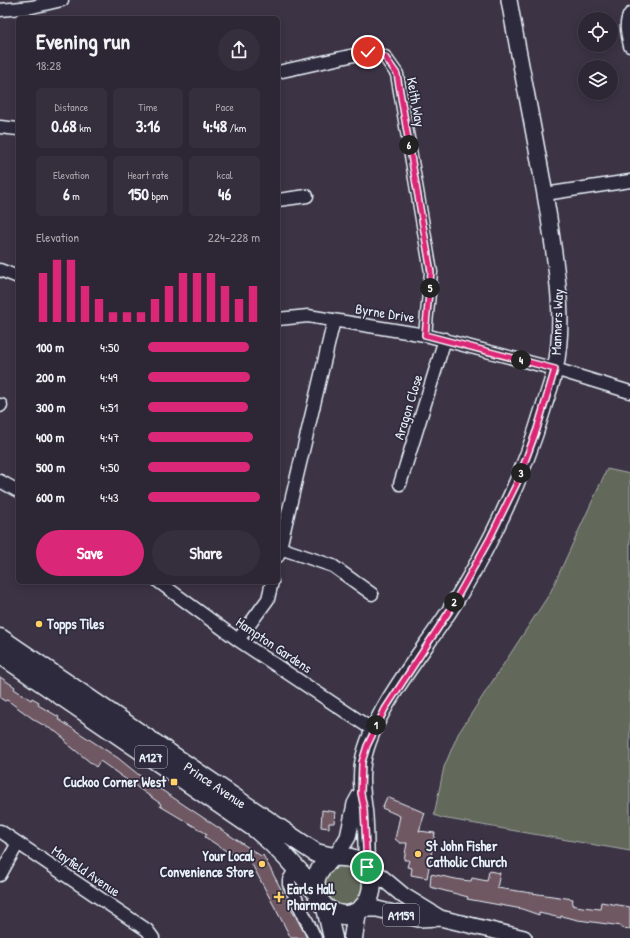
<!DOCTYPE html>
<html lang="en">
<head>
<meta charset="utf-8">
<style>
  :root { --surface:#2d2634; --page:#352e3c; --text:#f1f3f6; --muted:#a7a5ac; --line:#48434f; --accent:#db2777 }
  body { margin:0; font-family:"Patrick Hand",sans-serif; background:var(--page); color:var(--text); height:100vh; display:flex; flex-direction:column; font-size:15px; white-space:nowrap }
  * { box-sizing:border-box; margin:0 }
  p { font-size:13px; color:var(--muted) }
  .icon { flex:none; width:22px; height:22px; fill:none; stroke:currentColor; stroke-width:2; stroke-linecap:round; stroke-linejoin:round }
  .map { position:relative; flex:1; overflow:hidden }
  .drawer { position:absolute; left:16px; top:16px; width:264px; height:568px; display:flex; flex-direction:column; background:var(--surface); border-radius:6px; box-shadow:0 2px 10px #0003,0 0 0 1px var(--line) }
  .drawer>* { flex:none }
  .fabs { position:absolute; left:578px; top:12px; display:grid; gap:8px }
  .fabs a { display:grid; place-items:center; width:40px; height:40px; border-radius:50%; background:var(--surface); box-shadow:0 2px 10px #0003,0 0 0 1px var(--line); font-size:20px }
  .pin { position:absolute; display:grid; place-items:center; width:34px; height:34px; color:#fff; margin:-17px; border:2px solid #fff; border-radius:50%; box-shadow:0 1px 4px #0007 }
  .km { position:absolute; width:20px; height:20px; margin:-10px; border-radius:50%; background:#222; color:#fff; font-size:11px; line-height:20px; text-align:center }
  .round { display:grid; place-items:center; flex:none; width:42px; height:42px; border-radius:21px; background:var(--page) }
  .summary { display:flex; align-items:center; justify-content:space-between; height:68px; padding:0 20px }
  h1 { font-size:22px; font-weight:800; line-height:30px }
  .metrics { display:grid; grid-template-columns:repeat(3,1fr); gap:6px; height:68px; padding:4px 20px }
  .metrics div { display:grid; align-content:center; border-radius:6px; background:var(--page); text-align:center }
  .metrics b { font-size:17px; font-weight:800 }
  .metrics small { font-size:11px; font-weight:400 }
  .metrics p { font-size:11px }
  .chart { height:112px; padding:8px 20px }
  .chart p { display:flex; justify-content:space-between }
  .chart svg { width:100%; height:72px; margin-top:4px; stroke:var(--accent); stroke-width:6 }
  .cta { display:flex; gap:8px; margin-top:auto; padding:8px 20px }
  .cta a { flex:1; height:46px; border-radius:24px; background:var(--accent); color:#fff; font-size:16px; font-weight:800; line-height:46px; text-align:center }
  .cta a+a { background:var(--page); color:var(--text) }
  ul { padding:0 20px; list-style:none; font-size:13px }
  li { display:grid; grid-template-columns:64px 48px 1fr; align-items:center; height:30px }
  li i { height:10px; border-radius:5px; background:var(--accent) }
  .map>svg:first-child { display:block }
  .green { fill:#62675a; stroke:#a5aca9 }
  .building { fill:#6f5863; stroke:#e8f1f8 }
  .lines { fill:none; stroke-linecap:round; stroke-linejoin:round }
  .minor-casing { stroke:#e8f1f8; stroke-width:15 }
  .major-casing { stroke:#e8f1f8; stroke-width:18 }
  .highway-casing { stroke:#e8f1f8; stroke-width:21 }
  .minor { stroke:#2f2a3d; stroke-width:12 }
  .major { stroke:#2f2a3d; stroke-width:15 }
  .highway { stroke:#2f2a3d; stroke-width:18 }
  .route-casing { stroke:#fff; stroke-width:8 }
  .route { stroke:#db2777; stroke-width:5 }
  .poi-dot { fill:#ffd166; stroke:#2f2a3d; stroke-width:1.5 }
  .labels { text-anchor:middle; stroke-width:3.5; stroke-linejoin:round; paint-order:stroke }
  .shield { fill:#2f2a3d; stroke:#b0b5c0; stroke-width:1 }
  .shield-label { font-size:13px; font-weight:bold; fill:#e8f1f8 }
  .street-label { font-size:14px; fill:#e8f1f8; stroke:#2f2a3d }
  .poi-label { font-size:14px; font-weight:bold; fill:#e8f1f8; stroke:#2f2a3d; text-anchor:start }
</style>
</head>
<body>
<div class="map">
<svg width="630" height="938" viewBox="0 0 630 938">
  <rect width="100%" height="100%" fill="#3c3345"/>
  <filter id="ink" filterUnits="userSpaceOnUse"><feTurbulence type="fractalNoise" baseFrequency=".025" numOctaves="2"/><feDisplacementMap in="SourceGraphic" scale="8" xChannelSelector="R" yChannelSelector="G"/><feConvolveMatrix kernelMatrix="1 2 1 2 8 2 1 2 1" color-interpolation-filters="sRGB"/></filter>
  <g filter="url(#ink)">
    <path class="green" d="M607,469L630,474V851L442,818L434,815L444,767L458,734L550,593Z
      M324 886a20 20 0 1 1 40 0a20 20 0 1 1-40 0Z"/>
    <path class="building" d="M0,677L15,687L14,689L31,700L32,698L39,702L38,705L59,717L58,719L118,758L139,775L261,856L263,855L307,938H291L247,855L243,862L205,837L207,834L160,806L161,804L100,761L96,767L65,742L66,740L56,732L36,721L7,700L5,701L0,698Z
      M387,797L425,813L419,831L435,833L427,878L411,875L412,868L407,867L409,860H404L407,843H400L395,839L400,816L382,808Z
      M322,810L335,812L334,823H329V828L321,827Z
      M489,871L500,873L497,888L573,899L572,905L582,907L600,909L601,902L630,907V929L621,928L622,926L578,920L561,916V918L539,913V915L522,909L467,899L468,897L430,887L431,874L461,880L471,881L472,878L487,881Z"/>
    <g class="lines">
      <defs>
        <path id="minor" d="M0,10L32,7L62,0
          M630,14C624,24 628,35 630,46
          M278,72L368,52L385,57L397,74L431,272L425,335
          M0,127L18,129
          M545,194L630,181
          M278,200L307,196
          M0,270L18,277
          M278,319L308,316L425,335L555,369L630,392
          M0,406L1,405
          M0,481L18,491
          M400,484L445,339
          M280,548L333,566L372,594
          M278,556L334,320
          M159,582L238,640L373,730
          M238,640L268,599L272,582
          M0,831L147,930L153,938
          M296,868L289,880V884L315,938
          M0,875L18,843"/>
        <path id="major" d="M336,856L348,837L355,804L360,795
          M367,867C365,847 367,826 364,807C362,791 360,777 363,761C372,712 423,652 450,610C489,548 522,480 543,409C547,396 552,383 555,370C566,319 556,268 549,218C537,145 522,73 509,0
          M369,870L380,876L404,896L440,918L524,938
          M362,909H377L419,919L440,918"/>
        <path id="highway" d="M0,638L292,837L316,853L333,857
          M0,654L256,829C279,848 298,869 316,892
          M333,857C396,851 373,936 329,910C316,902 311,882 320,870C323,865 329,861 333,857Z
          M326,908L333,938
          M353,938L357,912"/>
      </defs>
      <use href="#minor" class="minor-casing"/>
      <use href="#major" class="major-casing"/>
      <use href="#highway" class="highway-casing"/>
      <use href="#minor" class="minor"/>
      <use href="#major" class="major"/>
      <use href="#highway" class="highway"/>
    </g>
  </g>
  <g class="lines" filter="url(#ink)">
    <defs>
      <path id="route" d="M367,867L364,808L361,793L362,762L367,746L385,709L450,610L489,540L517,483L537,429L555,369L425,335L431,272L397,74L385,57L368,52"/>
    </defs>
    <use href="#route" class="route-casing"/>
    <use href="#route" class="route"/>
  </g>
  <g class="poi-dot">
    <circle cx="39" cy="624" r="4"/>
    <rect x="170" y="778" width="8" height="8" rx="2"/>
    <circle cx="418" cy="854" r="4"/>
    <circle cx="262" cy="864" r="4"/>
    <path d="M277 891h4v4h4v4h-4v4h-4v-4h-4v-4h4z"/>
  </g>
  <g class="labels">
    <g class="shield">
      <rect x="135" y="746" width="32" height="22" rx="3"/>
      <rect x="383" y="904" width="36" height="22" rx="3"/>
    </g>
    <g class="shield-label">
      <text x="151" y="762">A127</text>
      <text x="401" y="920">A1159</text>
    </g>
    <g class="street-label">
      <text transform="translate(416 102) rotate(80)" y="5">Keith Way</text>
      <text transform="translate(385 313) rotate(9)" y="5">Byrne Drive</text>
      <text transform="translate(557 322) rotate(-88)" y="5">Manners Way</text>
      <text transform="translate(408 407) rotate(-73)" y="5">Aragon Close</text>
      <text transform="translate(274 645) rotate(34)" y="5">Hampton Gardens</text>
      <text transform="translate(215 785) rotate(34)" y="5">Prince Avenue</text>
      <text transform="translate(86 871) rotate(34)" y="5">Mayfield Avenue</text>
    </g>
    <g class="poi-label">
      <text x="47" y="629">Topps Tiles</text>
      <text x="166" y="787" text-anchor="end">Cuckoo Corner West</text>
      <text x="426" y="851">St John Fisher<tspan x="426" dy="16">Catholic Church</tspan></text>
      <text x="254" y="861" text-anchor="end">Your Local<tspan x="254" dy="16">Convenience Store</tspan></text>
      <text x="287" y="894">Earls Hall<tspan x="287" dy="16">Pharmacy</tspan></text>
    </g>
  </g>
</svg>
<div class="fabs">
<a><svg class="icon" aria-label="locate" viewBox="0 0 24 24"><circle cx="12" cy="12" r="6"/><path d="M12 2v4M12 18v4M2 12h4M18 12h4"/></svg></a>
<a><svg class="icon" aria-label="layers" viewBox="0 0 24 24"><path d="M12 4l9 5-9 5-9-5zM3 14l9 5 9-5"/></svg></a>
</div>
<div class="pin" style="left:367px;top:867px;background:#1e9e55"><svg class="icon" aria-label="arrive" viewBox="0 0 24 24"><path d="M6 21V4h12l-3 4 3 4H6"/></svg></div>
<div class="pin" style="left:368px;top:52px;background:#d93025"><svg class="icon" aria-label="check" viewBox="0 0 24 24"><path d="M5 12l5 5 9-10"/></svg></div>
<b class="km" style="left:376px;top:725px">1</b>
<b class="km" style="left:454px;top:602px">2</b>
<b class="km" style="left:521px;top:473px">3</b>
<b class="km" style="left:521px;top:360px">4</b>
<b class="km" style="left:430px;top:288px">5</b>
<b class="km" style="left:409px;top:145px">6</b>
<section class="drawer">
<div class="summary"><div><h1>Evening run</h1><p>18:28</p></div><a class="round"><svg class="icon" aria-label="share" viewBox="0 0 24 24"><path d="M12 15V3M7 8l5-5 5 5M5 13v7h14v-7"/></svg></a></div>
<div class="metrics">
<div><p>Distance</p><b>0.68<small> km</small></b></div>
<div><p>Time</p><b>3:16</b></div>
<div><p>Pace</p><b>4:48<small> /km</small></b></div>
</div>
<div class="metrics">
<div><p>Elevation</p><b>6<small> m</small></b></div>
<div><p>Heart rate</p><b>150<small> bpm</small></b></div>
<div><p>kcal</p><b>46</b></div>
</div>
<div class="chart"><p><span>Elevation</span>224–228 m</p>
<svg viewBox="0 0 160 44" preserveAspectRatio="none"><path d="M5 44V14M15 44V6M25 44V6M35 44V22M45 44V30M55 44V38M65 44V38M75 44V38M85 44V30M95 44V22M105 44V14M115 44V14M125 44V14M135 44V22M145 44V30M155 44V22"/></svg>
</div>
<ul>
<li><b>100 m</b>4:50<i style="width:90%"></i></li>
<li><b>200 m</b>4:49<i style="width:91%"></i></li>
<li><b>300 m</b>4:51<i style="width:89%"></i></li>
<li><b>400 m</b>4:47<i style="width:94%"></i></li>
<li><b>500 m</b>4:50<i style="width:91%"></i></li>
<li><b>600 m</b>4:43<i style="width:100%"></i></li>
</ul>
<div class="cta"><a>Save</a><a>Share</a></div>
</section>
</div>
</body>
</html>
